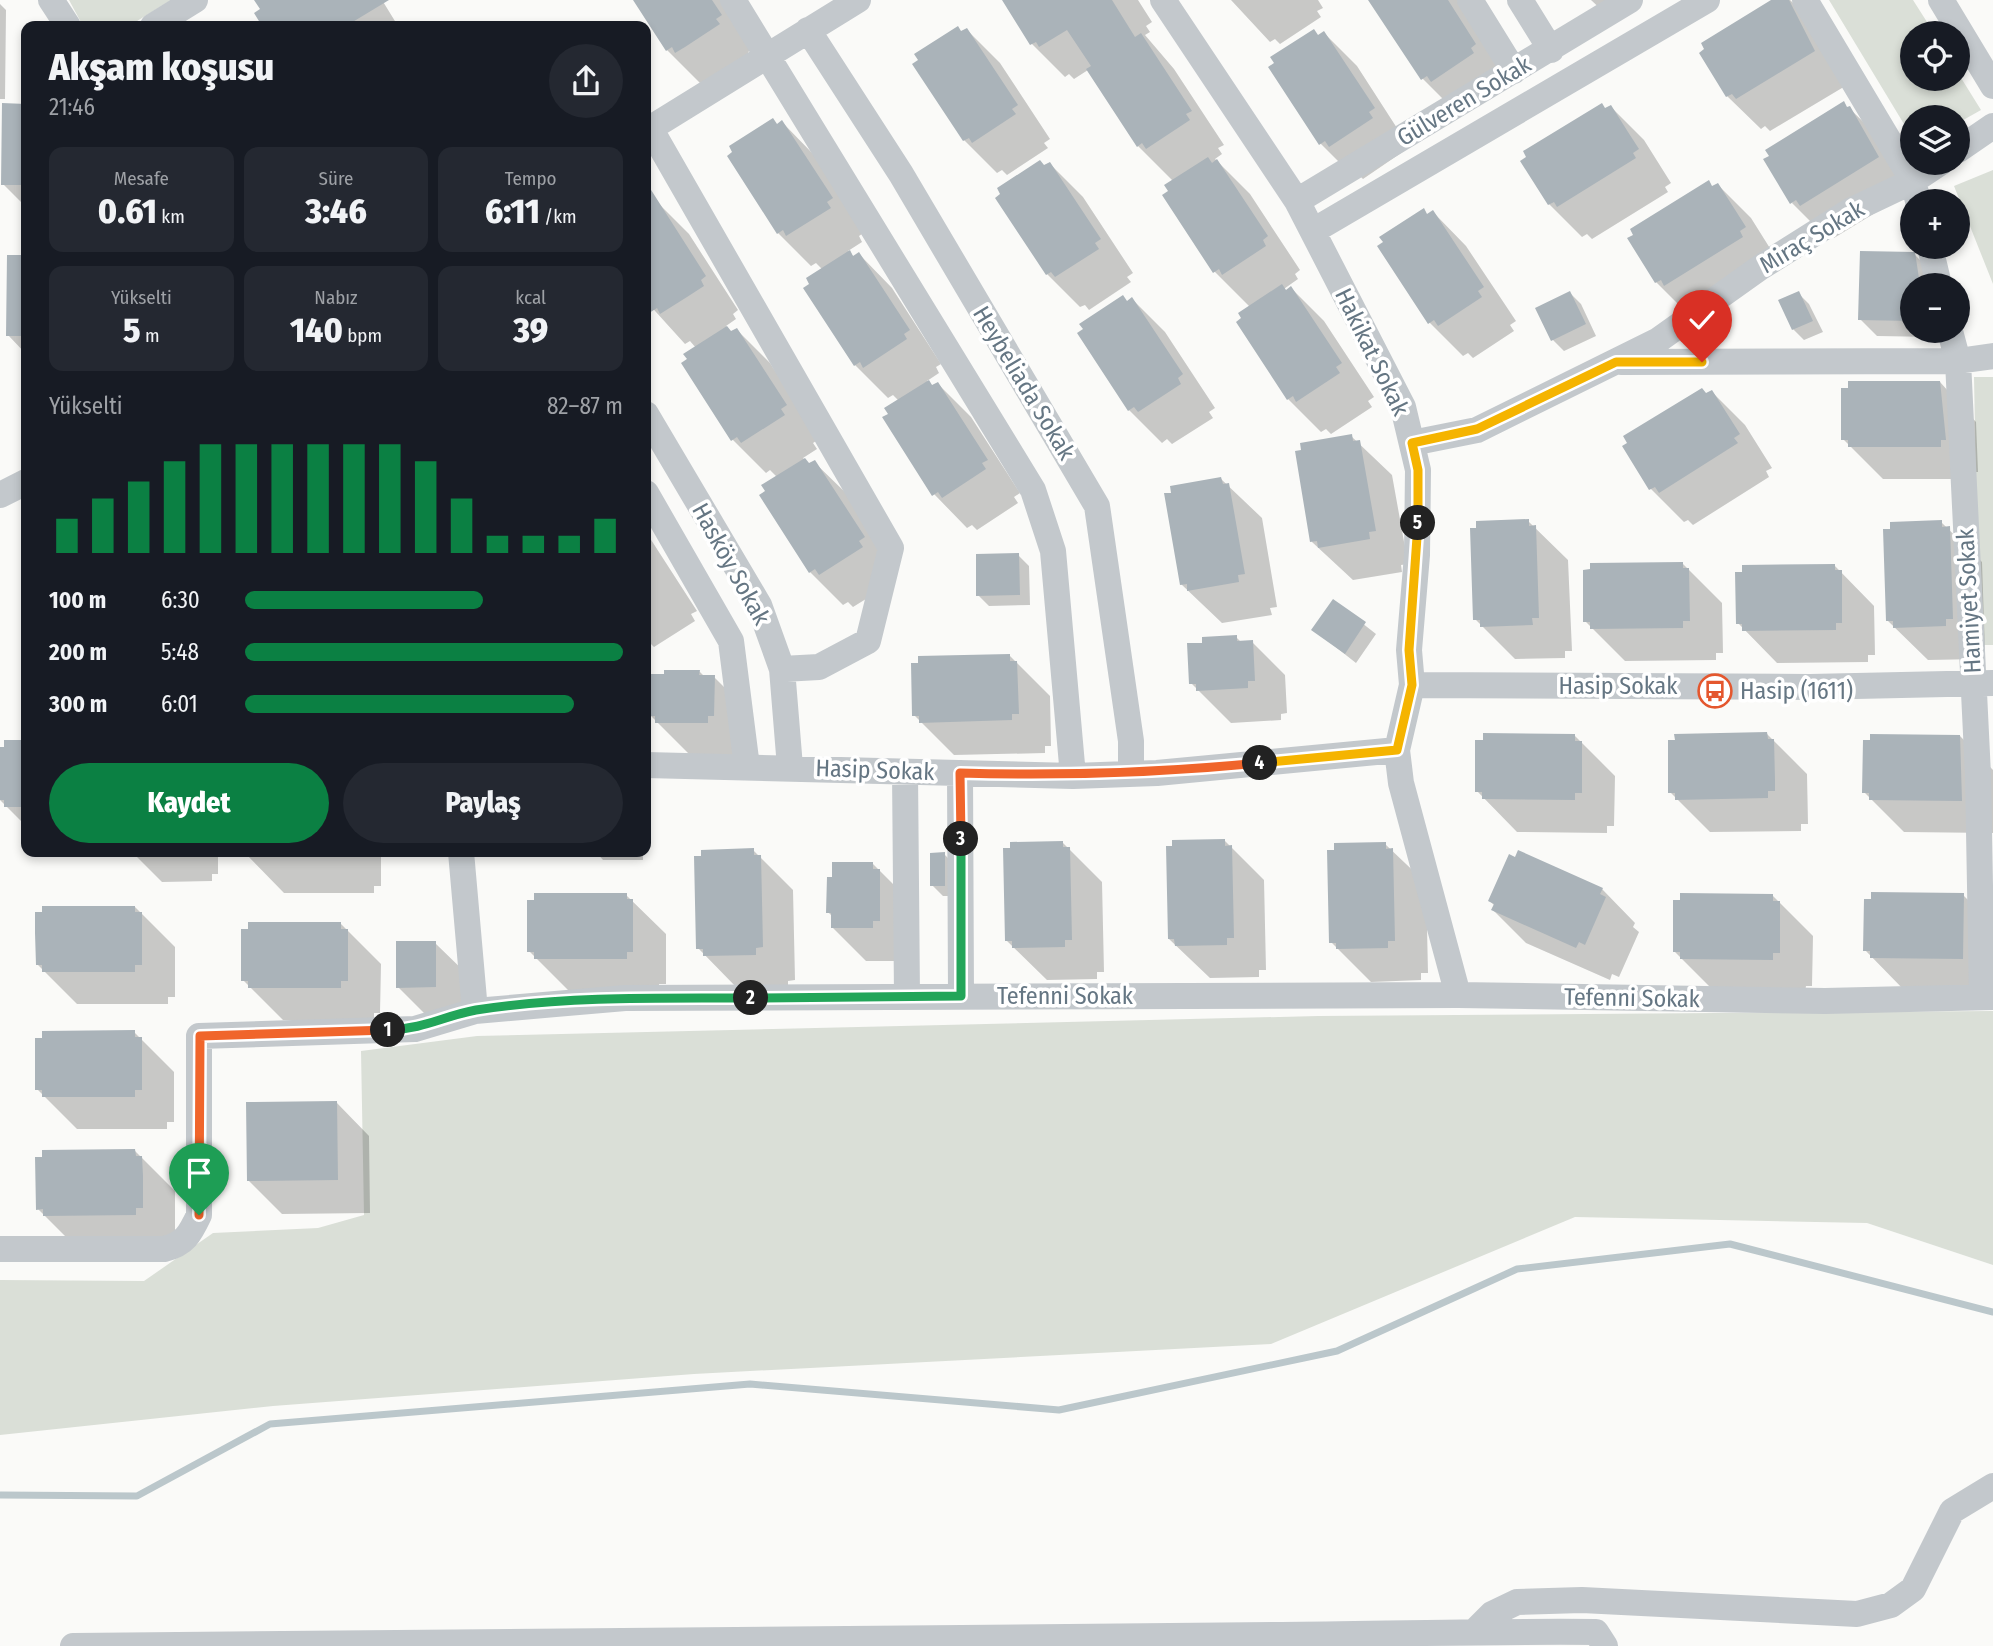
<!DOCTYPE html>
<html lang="tr">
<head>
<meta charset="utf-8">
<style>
  :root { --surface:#171b24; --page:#242831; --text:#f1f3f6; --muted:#9ea1a6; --accent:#0b8043 }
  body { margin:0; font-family:"Fira Sans Condensed",sans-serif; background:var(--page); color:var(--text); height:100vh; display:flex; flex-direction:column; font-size:26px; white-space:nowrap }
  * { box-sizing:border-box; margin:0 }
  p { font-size:23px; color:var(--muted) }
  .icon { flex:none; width:38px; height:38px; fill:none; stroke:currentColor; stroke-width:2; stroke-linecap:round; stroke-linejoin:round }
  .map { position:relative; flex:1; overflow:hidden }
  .drawer { position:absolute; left:21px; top:21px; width:630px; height:836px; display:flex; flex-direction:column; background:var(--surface); border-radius:14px; box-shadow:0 4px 10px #0003 }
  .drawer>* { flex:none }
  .controls { position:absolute; left:1900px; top:21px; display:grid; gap:14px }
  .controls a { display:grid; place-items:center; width:70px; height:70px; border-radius:50%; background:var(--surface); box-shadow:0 4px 10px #0003; font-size:35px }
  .pin { position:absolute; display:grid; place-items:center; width:60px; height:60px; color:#fff; margin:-72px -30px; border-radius:50% 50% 50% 0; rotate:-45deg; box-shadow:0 0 7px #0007 }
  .pin .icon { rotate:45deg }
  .km { position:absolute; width:35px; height:35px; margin:-18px; border-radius:50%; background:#222; color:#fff; font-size:19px; line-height:35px; text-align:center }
  .round { display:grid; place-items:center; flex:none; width:74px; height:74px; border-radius:37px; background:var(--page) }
  .summary { display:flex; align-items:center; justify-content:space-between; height:119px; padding:0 28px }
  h1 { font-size:38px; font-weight:800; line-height:52px }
  .figures { display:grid; grid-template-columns:repeat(3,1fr); gap:10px; height:119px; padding:7px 28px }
  .figures div { display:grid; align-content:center; border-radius:14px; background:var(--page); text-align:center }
  .figures b { font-size:35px; font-weight:800 }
  .figures small { font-size:19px; font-weight:400 }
  .figures p { font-size:19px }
  .chart { height:196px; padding:14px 28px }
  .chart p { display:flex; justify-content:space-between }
  .chart svg { width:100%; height:126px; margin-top:7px; stroke:var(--accent); stroke-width:6 }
  .primary-button { display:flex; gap:14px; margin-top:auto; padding:14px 28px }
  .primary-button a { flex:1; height:80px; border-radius:42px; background:var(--accent); color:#fff; font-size:28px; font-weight:800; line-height:80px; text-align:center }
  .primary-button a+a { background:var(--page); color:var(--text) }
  ul { padding:0 28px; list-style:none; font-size:23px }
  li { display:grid; grid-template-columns:112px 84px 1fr; align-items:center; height:52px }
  li i { height:18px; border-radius:9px; background:var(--accent) }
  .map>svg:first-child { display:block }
  .green { fill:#dadfd7 }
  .shadow { fill:#0003 }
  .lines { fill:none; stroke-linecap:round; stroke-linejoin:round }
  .stream { stroke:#bbc7cb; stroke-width:7 }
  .building { fill:#aab3b9 }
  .minor { stroke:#c3c8cc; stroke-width:26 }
  .split-1-casing { stroke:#fff; stroke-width:14 }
  .split-2-casing { stroke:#fff; stroke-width:14 }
  .split-3-casing { stroke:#fff; stroke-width:14 }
  .split-4-casing { stroke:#fff; stroke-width:14 }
  .split-5-casing { stroke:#fff; stroke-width:14 }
  .split-6-casing { stroke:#fff; stroke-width:14 }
  .split-1 { stroke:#f0652b; stroke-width:9 }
  .split-2 { stroke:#22a559; stroke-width:9 }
  .split-3 { stroke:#22a559; stroke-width:9 }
  .split-4 { stroke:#f0652b; stroke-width:9 }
  .split-5 { stroke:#f5b400; stroke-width:9 }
  .split-6 { stroke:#f5b400; stroke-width:9 }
  .labels { text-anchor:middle; stroke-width:7; stroke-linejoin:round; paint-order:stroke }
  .street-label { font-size:24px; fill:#657683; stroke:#fff }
  .poi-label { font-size:24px; fill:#657683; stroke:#fff; text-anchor:start }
</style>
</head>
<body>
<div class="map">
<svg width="1993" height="1646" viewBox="0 0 1993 1646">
  <rect width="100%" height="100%" fill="#fafaf8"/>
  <path class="green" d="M69,0H171L129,26H83Z
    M1829,0H1913L1934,33H1913V79H1958V73L1981,110L1958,123V117H1913V139Z
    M1993,170V284L1954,186Z
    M1974,377H1993V645H1979Z
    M1993,1011V1265L1867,1223L1575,1217L1271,1344L694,1374L273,1406L0,1435V1280L144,1281L213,1233L318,1228L364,1215L361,1051L477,1036L1318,1016Z"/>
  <path class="shadow" d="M265,0H382L398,26H264L256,14L262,10Z
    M635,0H722L754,49L748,52L751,58L700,83L667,50Z
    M1007,0H1138L1152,22L1146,26L1150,32L1145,35L1174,69L1224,145L1218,148L1222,154L1215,159L1250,194L1300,270L1295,274L1298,279L1281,291L1283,294L1291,288L1324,321L1374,397L1368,401L1372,407L1331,434L1326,429L1321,432L1288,399L1250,307L1214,271L1170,192L1173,181L1138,146L1088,70L1074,79L1069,74L1065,77L1032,44Z
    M1231,0H1318L1323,8L1317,11L1321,17L1280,44L1275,39L1270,42Z
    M1377,0H1457L1508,77L1456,112L1423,79L1372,3Z
    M1591,0H1642L1607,15Z
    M1775,0H1790L1822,32L1847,85L1770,131L1765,126L1761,129L1727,96Z
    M0,4L6,10L5,99H0Z
    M967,30L1000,63L1050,139L1044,143L1048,148L1007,175L1002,170L997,173L964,140L963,33Z
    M1324,33L1357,66L1406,142L1401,146L1404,151L1363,179L1358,174L1354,177L1321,144L1319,36Z
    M4,105L26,106V207L3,184Z
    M1611,107L1644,140L1671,183L1665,187L1668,192L1592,239L1587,234L1582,237L1549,204L1529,157Z
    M1849,108L1883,141L1911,191L1834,238L1829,233L1825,236L1792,203Z
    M782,122L815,156L865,232L859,236L862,242L848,251L854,257L859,254L892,288L941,364L936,367L939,373L927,381L934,387L938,384L971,417L1020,493L1014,497L1018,503L977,530L972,525L967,528L934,494L899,401L893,395L888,398L855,365L823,270L816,263L811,266L778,233V125Z
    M1050,164L1083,197L1133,273L1127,277L1131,282L1089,310L1085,305L1080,307L1047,274L1045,167Z
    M1718,185L1751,218L1778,261L1689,315L1656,282Z
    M647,199L656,201L689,234L738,310L733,314L736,319L726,326L732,333L737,330L770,363L819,439L813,443L817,449L803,458L810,465L814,462L848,495L895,581L853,607L848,602L843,605L810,572L777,477L770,470L766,473L733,440L683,364L696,348L690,341L685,344L646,301Z
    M1433,212L1466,246L1516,321L1510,325L1514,331L1473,358L1468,353L1463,356L1430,323L1380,247Z
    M1914,254L1931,271L1935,285H1913V331H1936L1935,337L1877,336L1860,319Z
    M9,257H26V354L8,335Z
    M1570,293L1581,304L1596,336L1564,351L1553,340L1537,309Z
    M1798,293L1809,304L1823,332L1804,340L1793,329L1780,301Z
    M1132,299L1165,332L1215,408L1209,412L1213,418L1172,444L1167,439L1162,443L1129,410L1128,302Z
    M1940,382L1976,422L1978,472H1973V479H1883L1843,439Z
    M1712,392L1745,425L1772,468L1766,471L1769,477L1693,525L1688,520L1684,522L1651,489L1630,443Z
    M1351,436L1392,475L1408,564L1401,565L1402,572L1353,580L1312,542Z
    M1221,479L1262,518L1277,607L1270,608L1272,615L1222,623L1181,584Z
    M1528,521L1568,560L1572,651H1565V658L1515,659L1475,619Z
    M1941,522L1982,562L1985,652L1978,659L1928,660L1888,621Z
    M646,532L697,611L691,614L695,621L654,647L649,642L646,644Z
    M1018,555L1029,566L1030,605L989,606L978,595Z
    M1682,563L1722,603L1723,653H1716V660L1625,661L1585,621Z
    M1834,565L1874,606L1875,655H1868V662L1777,663L1738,623L1744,573Z
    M1334,601L1376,634L1356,663L1314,630Z
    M1236,637L1241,642H1252L1285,675L1287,713L1281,714V720L1231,723L1191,683L1204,644Z
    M1010,656L1050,696L1051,746H1045V753L954,755L914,715Z
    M699,671L705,677H714L747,710L740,755H690L650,715Z
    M1767,734L1807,774L1808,824H1801V831L1710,832L1670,792Z
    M1575,736L1615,776L1614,826H1607V833L1517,832L1477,791Z
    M1960,736L1993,770V833L1904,832L1864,792Z
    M6,742H26V826L0,800V749H6Z
    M1224,840L1264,880L1266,970H1259V977L1210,978L1169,939Z
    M1062,842L1102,882L1104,972H1097V979L1047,980L1007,941Z
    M1385,844L1426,883L1428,973H1421V980L1371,982L1331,942Z
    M753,850L793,890L795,980L788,981V987L738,989L698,948Z
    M132,852H218V874H212V881L162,882Z
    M244,852H381V886H374V893H284Z
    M596,852H643V860H603Z
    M944,854L955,865V896H943L932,885Z
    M873,864L913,904L905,961H866L833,928V917L828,912Z
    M1602,889L1635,923L1633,927L1639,932L1619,977L1612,974L1610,980L1526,943L1493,910L1495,906L1490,901Z
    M626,895L666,934V984H659V991H569L529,951Z
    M1772,895L1813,936L1812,986H1806L1805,992H1715L1675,952Z
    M1963,895L1993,925V992L1905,991L1865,950Z
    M135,907L175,947V997H168V1004H77L37,964Z
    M341,924L381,964L380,1013H374V1020H283L243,980Z
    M435,943L469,976V1020H431L398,987Z
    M134,1032L174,1072V1122H167V1129H77L37,1089Z
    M336,1102L369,1136L370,1213L282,1214L248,1180Z
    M135,1151L175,1191V1241L78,1249L38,1209Z"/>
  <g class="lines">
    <path class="stream" d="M0,1495L137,1496L270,1424L750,1384L1059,1410L1337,1351L1517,1269L1730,1244L1993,1312"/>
  </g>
  <path class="building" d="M254,0H389L346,26H262L254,13L260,9Z
    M633,0H712L722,15L716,19L720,24L685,47L675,53L672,47L666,51Z
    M1002,0H1112L1135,37L1141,33L1192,111L1186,114L1190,120L1146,149L1142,143L1137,147L1086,69L1091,66L1067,30L1039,47L1036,42L1030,45Z
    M1368,0H1448L1476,44L1471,48L1474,53L1431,82L1427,76L1421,80Z
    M1771,0H1789L1815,51L1736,99L1732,94L1726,97L1699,53L1704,49L1701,43Z
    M958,26L961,31L967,28L1018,105L1012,109L1016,114L972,143L969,138L963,141L912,64L918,60L914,54Z
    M1314,29L1318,35L1324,31L1375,108L1369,112L1373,118L1329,147L1325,141L1319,145L1268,67L1274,63L1270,57Z
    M1844,101L1847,107L1850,106L1879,157L1800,206L1796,200L1790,204L1763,159L1769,156L1765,150Z
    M2,103L26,104V185H1Z
    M1602,103L1605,108L1611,105L1628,132L1639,149L1633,153L1636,158L1557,207L1554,202L1548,205L1520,161L1526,157L1523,151Z
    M773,118L777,124L782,120L833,198L827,202L831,208L786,236L783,230L777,234L727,156L732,152L729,146Z
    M1208,157L1212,163L1217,159L1268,236L1263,240L1266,246L1222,275L1219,269L1213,273L1162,195L1168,191L1164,185Z
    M1040,160L1044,165L1050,162L1101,239L1095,243L1099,249L1055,277L1051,272L1046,275L995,198L1000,194L997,188Z
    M1709,180L1712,186L1718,183L1746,227L1740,231L1743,237L1664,286L1661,280L1655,283L1627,238L1633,235L1630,229Z
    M646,182L706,276L701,280L704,286L687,297L660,314L657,308L646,315Z
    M1424,208L1427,214L1433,210L1484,287L1478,291L1482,297L1438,326L1434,320L1428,324L1377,246L1383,242L1379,237Z
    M850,250L853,256L859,252L910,330L904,334L907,339L863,368L860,362L854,366L803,288L809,284L806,278Z
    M1860,251L1915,252L1920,285H1913V321L1858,320Z
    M7,255H26V336H6Z
    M1282,284L1286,290L1291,286L1342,363L1336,367L1340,373L1296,402L1293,396L1287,400L1236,322L1241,318L1238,313Z
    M1570,291L1586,324L1551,341L1535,308Z
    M1799,291L1813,321L1792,330L1778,300Z
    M1123,295L1127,301L1132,297L1183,374L1178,378L1181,384L1138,412L1134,407L1128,411L1077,333L1083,329L1079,324Z
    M727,326L731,331L737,328L787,405L781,409L785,415L741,443L737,437L731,441L681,363L687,359L683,354Z
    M929,380L932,385L938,382L988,460L982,463L986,469L942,498L938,492L932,496L882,417L888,414L884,408Z
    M1848,381H1940L1946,440H1941V447H1848V440H1841V388H1848Z
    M1702,388L1706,393L1712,390L1740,434L1734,438L1738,443L1659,493L1655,487L1649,490L1622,446L1627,443L1623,436Z
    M1352,434L1353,441L1360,440L1376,531L1369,532L1370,539L1318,548L1317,541L1310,542L1295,451L1301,450L1300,443Z
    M805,458L809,463L815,460L865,537L859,541L863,547L819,575L815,569L809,573L759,495L765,491L761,485Z
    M1221,477L1223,484L1229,483L1245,574L1238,575L1239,582L1187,591V584L1180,585L1164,493H1171L1170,486Z
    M1529,519V526L1536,525L1539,618H1532L1533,625L1480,627V620H1473L1470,528H1476V521Z
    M1942,520V527L1950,526L1953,619H1946V626L1893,628V621H1886L1883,529H1890V522Z
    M1019,553L1020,595L976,596V554Z
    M1683,562V568H1689L1690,621H1683V628L1590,629V622H1583V570L1590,569V563Z
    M1835,564V570H1842V623H1836V630L1742,631V624H1736L1735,572H1742V565Z
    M1333,599L1366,622L1345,654L1311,630Z
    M1237,635V641L1253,640L1255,681H1248V688L1196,691V684H1189L1187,643H1202V637Z
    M1010,654V661H1017L1019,714H1012V720L919,723V716H912L911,663H918V656Z
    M664,670H700L699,675H715L714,716H708V723H655V716H648L649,674H664Z
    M1767,732L1768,739H1774L1775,780V791H1768V798L1675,800V793H1668V740H1675L1674,734Z
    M1483,733L1575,734V741H1582V793H1575V800L1482,799V792H1475V740H1483Z
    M1870,734L1960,735L1962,801L1869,800V793H1862L1863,740H1870Z
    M4,740H26V807H4V800H0V747H4Z
    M1225,839V846L1232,845L1234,938H1227V945L1175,946L1174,939H1168L1166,846H1172V840Z
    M1063,841V847H1070L1072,940H1065V947L1012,948V941H1005L1003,848H1010V842Z
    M1386,842V849L1393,848L1395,941H1388V948L1336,949V943H1329L1327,850H1334V843Z
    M754,848V855H761L763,947L756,948V955L703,956V949H696L694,856H701V850Z
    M1518,850L1603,888L1600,894L1606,897L1585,945L1579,942L1576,948L1491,910L1494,904L1488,901L1509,854L1515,857Z
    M945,852V886H930V853Z
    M832,862H873V869H880V921H873V928H831V913H826L827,877H832Z
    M1871,892L1964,893L1963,959L1870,958V951H1863L1864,899H1871Z
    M534,893H627V899H633V952H627V959H534V952H527V900H534Z
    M1680,893L1773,894V901H1780V953H1773V960L1680,959V952H1673V900H1680Z
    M42,906H135V912H142V965H135V972H42V965H36L35,933V912H42Z
    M248,922H341V929H348V981H341V988H248V981H241V929H248Z
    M396,941H436V987L396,988Z
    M135,1030V1037H142V1090H135V1097H42V1090H35V1038H42V1031Z
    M337,1101L338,1180L247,1181L246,1102Z
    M135,1149L136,1156H142L143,1176V1208H136V1215L43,1216V1209L36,1210L35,1157H42V1150Z"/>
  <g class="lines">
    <path class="minor" d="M51,0L68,26
      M733,0L1033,490L1053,551L1073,776
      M1163,0L1297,201L1403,407L1418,470L1417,555L1409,650L1412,685L1397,750L1401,783L1458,995
      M1470,0L1514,71
      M1520,0L1551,50
      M1805,0L1913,181L1918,201
      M1941,0L1993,86
      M153,26L195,0
      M808,30L901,174L1097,506L1131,741V774
      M650,128L891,548L868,641L819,667L782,669
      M646,131L858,0
      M1958,150L1993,126
      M1297,201L1630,0
      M1313,231L1707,0
      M1930,247L1939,285
      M1950,331L1958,361L1978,775L1982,997
      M1621,362L1958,361L1993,356
      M646,414L759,605L782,669L790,767
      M1412,443L1477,430L1657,341L1761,267L1850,211L1913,181L1940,163
      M646,493L731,641L747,767
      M0,495L26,482
      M1412,685L1810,687L1993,683
      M646,765L1073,776L1157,773L1397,750
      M905,772L907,997
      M960,773L961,996
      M461,852L475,1011
      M0,1249H164C185,1244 190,1234 199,1215V1036L415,1029L475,1011L625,998L1458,995L1825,1001L1993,997
      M1475,1631L1492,1614L1517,1602L1582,1600L1857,1614L1891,1605L1913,1589L1952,1511L1993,1486
      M73,1646C476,1639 879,1635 1282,1635C1387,1634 1492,1631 1596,1632L1605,1646"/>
  </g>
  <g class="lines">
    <defs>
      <path id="split-1" d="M199,1215L200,1036L388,1030"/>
      <path id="split-2" d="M388,1030C424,1029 444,1016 476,1010C567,996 660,998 751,998"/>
      <path id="split-3" d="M751,998L961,996V839"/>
      <path id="split-4" d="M961,839L960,773C1063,776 1158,773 1260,763"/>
      <path id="split-5" d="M1260,763L1397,750L1412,685L1409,650L1418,523"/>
      <path id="split-6" d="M1418,523V470L1412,443L1477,429L1616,362H1702"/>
    </defs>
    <use href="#split-1" class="split-1-casing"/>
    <use href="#split-2" class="split-2-casing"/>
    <use href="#split-3" class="split-3-casing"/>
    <use href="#split-4" class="split-4-casing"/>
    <use href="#split-5" class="split-5-casing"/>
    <use href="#split-6" class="split-6-casing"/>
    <use href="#split-1" class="split-1"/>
    <use href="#split-2" class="split-2"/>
    <use href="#split-3" class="split-3"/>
    <use href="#split-4" class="split-4"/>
    <use href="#split-5" class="split-5"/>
    <use href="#split-6" class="split-6"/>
  </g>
  <defs>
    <symbol id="bus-ring" viewBox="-11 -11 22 22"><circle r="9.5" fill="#fff" stroke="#e4572e" stroke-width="1.5"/><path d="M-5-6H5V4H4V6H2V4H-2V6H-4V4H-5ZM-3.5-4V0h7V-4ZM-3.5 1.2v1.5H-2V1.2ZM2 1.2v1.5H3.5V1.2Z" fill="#e4572e"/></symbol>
  </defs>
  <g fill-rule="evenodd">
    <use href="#bus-ring" x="1696" y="672" width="38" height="38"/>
  </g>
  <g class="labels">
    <g class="street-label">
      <text transform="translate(1464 101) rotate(-31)" y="8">Gülveren Sokak</text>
      <text transform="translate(1812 237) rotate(-31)" y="8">Miraç Sokak</text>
      <text transform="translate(1372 352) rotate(64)" y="8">Hakikat Sokak</text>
      <text transform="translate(1024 383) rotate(59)" y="8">Heybeliada Sokak</text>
      <text transform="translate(731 564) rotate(61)" y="8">Hasköy Sokak</text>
      <text transform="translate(1969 601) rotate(-93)" y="8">Hamiyet Sokak</text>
      <text x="1618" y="694">Hasip Sokak</text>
      <text transform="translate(875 770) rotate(2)" y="8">Hasip Sokak</text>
      <text x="1065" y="1004">Tefenni Sokak</text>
      <text transform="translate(1632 998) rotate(1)" y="8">Tefenni Sokak</text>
    </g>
    <g class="poi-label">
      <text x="1740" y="699">Hasip (1611)</text>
    </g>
  </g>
</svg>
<div class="controls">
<a><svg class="icon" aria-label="locate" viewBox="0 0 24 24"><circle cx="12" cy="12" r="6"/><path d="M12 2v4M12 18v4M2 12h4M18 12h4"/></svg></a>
<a><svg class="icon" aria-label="layers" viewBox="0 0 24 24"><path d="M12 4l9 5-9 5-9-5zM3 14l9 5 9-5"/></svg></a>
<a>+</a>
<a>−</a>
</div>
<div class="pin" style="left:199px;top:1215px;background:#1e9e55"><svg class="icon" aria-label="arrive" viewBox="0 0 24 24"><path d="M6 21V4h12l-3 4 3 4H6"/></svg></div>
<div class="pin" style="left:1702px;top:362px;background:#d93025"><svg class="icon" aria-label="check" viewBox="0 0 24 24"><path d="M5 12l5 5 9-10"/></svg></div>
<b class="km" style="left:388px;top:1030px">1</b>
<b class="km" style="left:751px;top:998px">2</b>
<b class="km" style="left:961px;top:839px">3</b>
<b class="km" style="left:1260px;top:763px">4</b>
<b class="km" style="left:1418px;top:523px">5</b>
<section class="drawer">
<div class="summary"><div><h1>Akşam koşusu</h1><p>21:46</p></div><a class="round"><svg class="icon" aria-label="share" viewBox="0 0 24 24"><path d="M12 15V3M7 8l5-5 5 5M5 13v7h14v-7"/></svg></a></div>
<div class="figures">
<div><p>Mesafe</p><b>0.61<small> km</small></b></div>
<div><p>Süre</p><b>3:46</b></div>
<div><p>Tempo</p><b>6:11<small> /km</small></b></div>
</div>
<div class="figures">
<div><p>Yükselti</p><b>5<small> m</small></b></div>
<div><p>Nabız</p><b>140<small> bpm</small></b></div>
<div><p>kcal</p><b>39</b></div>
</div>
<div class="chart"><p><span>Yükselti</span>82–87 m</p>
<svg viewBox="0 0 160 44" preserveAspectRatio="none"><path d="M5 44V32M15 44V25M25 44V19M35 44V12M45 44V6M55 44V6M65 44V6M75 44V6M85 44V6M95 44V6M105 44V12M115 44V25M125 44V38M135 44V38M145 44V38M155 44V32"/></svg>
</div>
<ul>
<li><b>100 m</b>6:30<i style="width:63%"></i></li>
<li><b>200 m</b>5:48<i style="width:100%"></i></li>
<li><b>300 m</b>6:01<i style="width:87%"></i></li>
</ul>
<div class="primary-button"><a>Kaydet</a><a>Paylaş</a></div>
</section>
</div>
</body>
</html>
